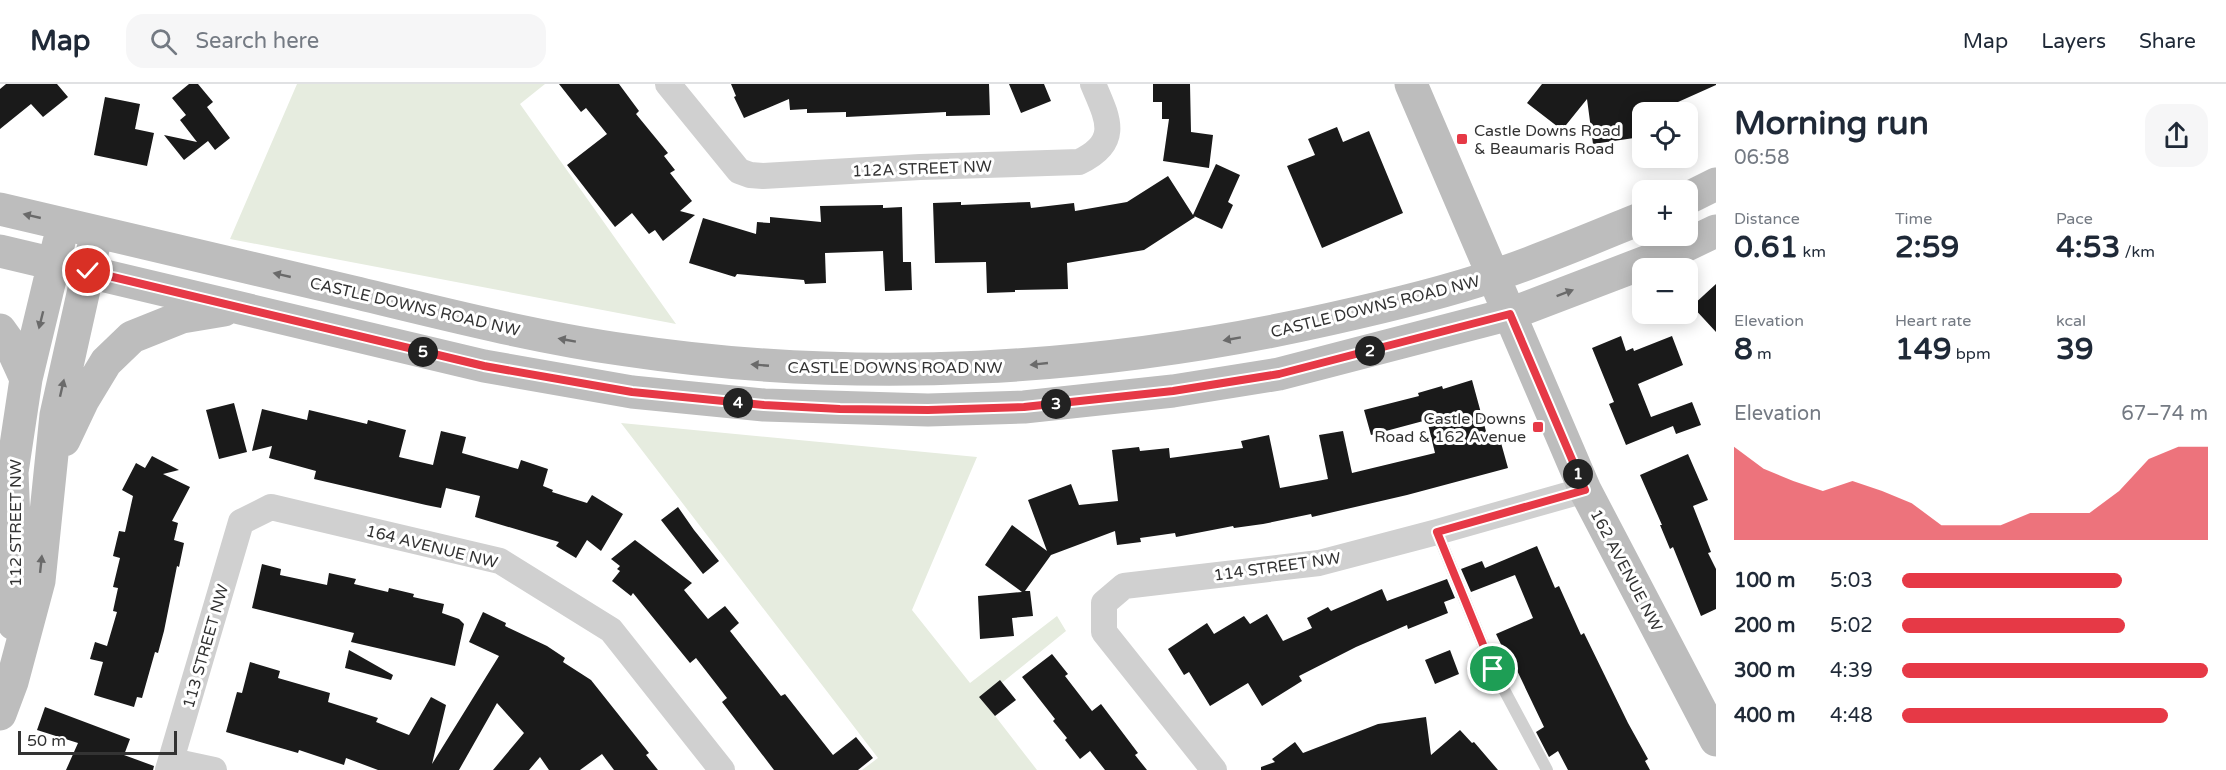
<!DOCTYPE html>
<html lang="en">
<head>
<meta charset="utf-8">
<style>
  :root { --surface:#fff; --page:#f6f6f7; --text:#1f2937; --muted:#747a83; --line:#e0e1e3; --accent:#e63946 }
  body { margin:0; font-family:"Varela Round",sans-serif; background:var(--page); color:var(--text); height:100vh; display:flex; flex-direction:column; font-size:22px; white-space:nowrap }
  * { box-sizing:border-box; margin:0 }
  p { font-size:20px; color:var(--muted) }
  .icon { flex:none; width:33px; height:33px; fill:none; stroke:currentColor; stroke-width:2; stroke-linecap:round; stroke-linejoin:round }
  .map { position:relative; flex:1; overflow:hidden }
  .panel { display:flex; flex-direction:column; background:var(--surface); width:510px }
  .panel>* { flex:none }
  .fabs { position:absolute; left:1632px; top:18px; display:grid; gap:12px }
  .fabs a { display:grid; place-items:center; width:66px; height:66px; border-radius:12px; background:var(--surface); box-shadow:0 3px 15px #0003; font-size:30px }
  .scale { position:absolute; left:18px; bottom:15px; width:159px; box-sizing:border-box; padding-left:6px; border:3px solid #333; border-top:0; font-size:16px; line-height:21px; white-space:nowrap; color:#333; -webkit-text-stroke:4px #fff; paint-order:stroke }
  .pin { position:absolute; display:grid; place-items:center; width:51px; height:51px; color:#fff; margin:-26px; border:3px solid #fff; border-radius:50%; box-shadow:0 2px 6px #0007 }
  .km { position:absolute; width:30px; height:30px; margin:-15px; border-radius:50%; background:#222; color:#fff; font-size:16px; line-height:30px; text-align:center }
  .round { display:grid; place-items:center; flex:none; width:63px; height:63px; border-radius:18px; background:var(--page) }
  .summary { display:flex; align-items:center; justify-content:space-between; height:102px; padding:0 18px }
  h1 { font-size:33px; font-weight:700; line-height:45px }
  .figures { display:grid; grid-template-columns:repeat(3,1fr); gap:9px; height:102px; padding:6px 18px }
  .figures div { display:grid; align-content:center }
  .figures b { font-size:30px; font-weight:700 }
  .figures small { font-size:16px; font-weight:400 }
  .figures p { font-size:16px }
  .chart { height:168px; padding:12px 18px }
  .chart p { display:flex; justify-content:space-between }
  .chart svg { width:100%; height:108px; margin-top:6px; fill:var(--accent); opacity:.7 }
  ul { padding:0 18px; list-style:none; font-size:20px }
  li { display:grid; grid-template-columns:96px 72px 1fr; align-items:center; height:45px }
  li i { height:15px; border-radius:8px; background:var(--accent) }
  header { display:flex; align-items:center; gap:36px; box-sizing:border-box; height:84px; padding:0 30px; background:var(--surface); border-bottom:2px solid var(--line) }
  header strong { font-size:28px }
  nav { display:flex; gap:33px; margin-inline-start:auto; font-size:21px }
  .search { width:420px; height:54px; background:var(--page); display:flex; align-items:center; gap:15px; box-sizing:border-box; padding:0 21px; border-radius:18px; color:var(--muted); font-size:22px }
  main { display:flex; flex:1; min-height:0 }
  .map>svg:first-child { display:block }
  .green { fill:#e6ecdf }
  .building { fill:#1a1a1a }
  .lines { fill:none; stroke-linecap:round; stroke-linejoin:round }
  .lane { stroke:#d0d0d0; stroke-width:12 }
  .street { stroke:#d0d0d0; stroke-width:26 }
  .secondary { stroke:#bdbdbd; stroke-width:33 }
  .oneway { fill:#6a6a6a }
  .route-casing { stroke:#fff; stroke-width:12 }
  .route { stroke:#e63946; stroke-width:8 }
  .poi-dot { fill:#e63946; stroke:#fff; stroke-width:2 }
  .labels { text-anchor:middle; stroke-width:6; stroke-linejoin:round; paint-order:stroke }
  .poi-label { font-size:16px; fill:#333; stroke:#fff; text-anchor:start }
  .street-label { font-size:16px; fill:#333; stroke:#fff }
</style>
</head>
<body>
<header>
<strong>Map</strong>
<div class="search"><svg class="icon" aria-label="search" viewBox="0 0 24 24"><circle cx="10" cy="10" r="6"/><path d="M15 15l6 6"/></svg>Search here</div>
<nav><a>Map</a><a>Layers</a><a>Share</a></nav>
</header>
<main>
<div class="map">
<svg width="1716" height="686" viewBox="0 0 1716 686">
  <rect width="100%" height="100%" fill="#fff"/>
  <path class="green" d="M297,0H545L520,20L676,240L230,155Z
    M621,339L977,373L912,526L970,599L1057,532L1066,547L982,615L1037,686H862L878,674Z"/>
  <path class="building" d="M6,0H57L68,13L43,33L31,20L0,45V5Z
    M189,0H198L213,18L207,23L230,54L215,66L208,57L184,76L164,51L197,58L180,36L186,31L172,14Z
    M559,0H619L639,27L636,30L668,69L664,72L675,86L670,89L692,117L680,127L695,131L663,157L655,146L649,150L632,129L615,143L567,81L607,50L586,24L581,28Z
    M731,0H989L990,31L946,32V28L846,33V28L807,29V25L790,26L789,15L744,34L734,13L736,12Z
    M1009,0H1044L1051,17L1021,29Z
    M1153,0H1190L1191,48L1213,51L1209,84L1163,77L1169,35H1162V18H1153Z
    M1542,0H1716V1L1678,18L1683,28H1638L1641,53L1593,60L1587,15L1562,46L1527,19Z
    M105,13L140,20L135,45L154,49L147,82L94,71Z
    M1337,43L1343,58L1369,47L1403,129L1322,164L1287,82L1315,71L1308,55Z
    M1216,80L1240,91L1228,118L1233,121L1222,145L1194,132L1195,133L1144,166L1067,179L1068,205L1015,206V208L987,209L986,178L935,179L933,119L961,118V121L1030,118L1031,124L1074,119L1075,127L1127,118L1168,92L1193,131Z
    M883,121V124L902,123L903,178H911L912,206L885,207L883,167L825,169L826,199L805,200L804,196L737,190L735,193L689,179L703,134L756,150L757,138L770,139V133L821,138L820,122Z
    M1716,200V248L1692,222Z
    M1621,252L1626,267L1633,264L1634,267L1672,252L1683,281L1638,300L1651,333L1692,318L1701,341L1676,350L1673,342L1626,361L1609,320L1614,318L1592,264Z
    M1472,296L1487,351L1498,348L1508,384L1407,411L1312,433L1311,430L1263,440L1234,444L1233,442L1176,453L1175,449L1140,454L1141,458L1117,461L1115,447L1051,471L1025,507H1030L1033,532L1012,534L1014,552L980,555L978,512L1022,508L985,481L1012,441L1047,467L1028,416L1071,400L1079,421L1118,417L1112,366L1139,363L1140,367L1169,364L1170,374L1243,364L1241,357L1269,351L1280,404L1328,395L1319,351L1343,347L1352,389L1435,369L1427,336L1371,351L1364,326L1419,312L1418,309L1442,302L1443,305Z
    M234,319L247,368L219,375L206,326Z
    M262,325L307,336L309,326L367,340L368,336L406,346L399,373L433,381L441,347L466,353L462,369L518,385L521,376L548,385L543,402L553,406L552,408L587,419L592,411L623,430L601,467L587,456L576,474L556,462L559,458L475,433L480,412L446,404L441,424L426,421L314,395L316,387L269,374L272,362L252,367Z
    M1688,370L1708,416L1693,422L1711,468L1708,469L1716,485V525L1701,532L1673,463L1670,465L1660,441H1662L1640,391Z
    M152,372L179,386L163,390L190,403L172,437L178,439L174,456L184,459L179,483L177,482L164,547L158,569L155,568L142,614L137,613L134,623L94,611L103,578L90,575L95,558L107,562L117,528L113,527L118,504L113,503L120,474L113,472L119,447L125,448L133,412L122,406L136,379L145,384Z
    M678,423L694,446L719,477L703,490L661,436Z
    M635,456L692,499L684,506L708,535L725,522L739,539L730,547L781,612L785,610L833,671L856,653L873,674L858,686H774L722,618L727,614L696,574L690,579L633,509L631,512L612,497L620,487L617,485L620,482L611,475Z
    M1537,462L1555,504L1559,502L1581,551L1584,549L1628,639L1648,675L1645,677L1650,686H1568L1558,667L1549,673L1536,648L1544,643L1512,576L1509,577L1496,550L1533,534L1515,491L1471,508L1461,485L1482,477L1485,484Z
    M262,480L281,485L280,491L327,501L329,489L356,495L354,500L388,508L389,504L414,510L413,513L444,520L442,529L459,535L464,540L455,582L351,558L354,549L252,524Z
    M1447,495L1455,514L1444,518L1448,529L1408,545L1407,541L1356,563L1299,592L1302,597L1262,622L1248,599L1210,622L1189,588L1184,591L1168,565L1207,539L1214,550L1244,532L1250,540L1267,530L1283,557L1312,544L1307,534L1328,523L1331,527L1382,505L1387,517Z
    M483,528L506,539L505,542L547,562L565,574L563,578L591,596L649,669L646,671L658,686H614L602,670L580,686H549L540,673L529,686H493L524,649L497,619L459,686H378L346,674L344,681L299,666L298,669L226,648L237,608L242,609L250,578L280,587L278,594L330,609L328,618L378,634L376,638L409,651L431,613L446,621L432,680L499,572L469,558Z
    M349,566L393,591L391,596L345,584Z
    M1450,566L1459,590L1435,600L1425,576Z
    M1052,570L1068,590L1065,592L1092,627L1101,620L1138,669L1135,671L1147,686H1105L1090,667L1080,675L1065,656L1067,654L1053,637L1055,635L1022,593Z
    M1000,596L1016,616L995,632L979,613Z
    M45,623L130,655L124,671L154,682L153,686H66L78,659L37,646Z
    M1426,633L1431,671L1460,646L1472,659L1474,658L1498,686H1261V683L1275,678L1272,675L1295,658L1303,669L1378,640Z"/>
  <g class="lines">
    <path class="lane" d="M1437,448L1493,585L1547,686"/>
    <path class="street" d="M668,0L739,87L750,91L763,92L920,83L1079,78C1121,58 1108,35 1093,0
      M172,677L214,686
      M168,686L241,438L271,423L500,477L611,546L722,686
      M1214,686L1104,548V519L1124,502L1319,479L1437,448L1585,406"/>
    <path class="secondary" d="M1411,0L1585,406L1716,656
      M1688,114L1716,100
      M0,125C118,153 236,180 353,208C444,230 534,253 626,266C860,301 1099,287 1330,235C1384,223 1440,210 1493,192C1544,175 1593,154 1642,134
      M0,167L484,282L632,308L764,321L928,326L1024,323L1173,307L1279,290L1510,230L1672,168L1716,147
      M0,246L10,260L26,295
      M64,356L83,316L106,278L132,253L182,233L224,226
      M14,540L16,488L12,388L26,295L59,158
      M0,630L12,598L39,497L56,331L93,165"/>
  </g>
  <defs><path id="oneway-solid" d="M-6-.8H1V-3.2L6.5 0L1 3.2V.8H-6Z" transform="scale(1.5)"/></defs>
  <g class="oneway">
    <use href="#oneway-solid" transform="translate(32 132) rotate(-167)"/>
    <use href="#oneway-solid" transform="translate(282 191) rotate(-167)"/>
    <use href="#oneway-solid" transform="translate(1565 209) rotate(-21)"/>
    <use href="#oneway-solid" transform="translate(41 236) rotate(104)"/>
    <use href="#oneway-solid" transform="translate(1232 255) rotate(170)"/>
    <use href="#oneway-solid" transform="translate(567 256) rotate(-170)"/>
    <use href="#oneway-solid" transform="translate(1039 280) rotate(174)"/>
    <use href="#oneway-solid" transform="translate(760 281) rotate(-175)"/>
    <use href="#oneway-solid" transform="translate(62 304) rotate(-77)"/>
    <use href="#oneway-solid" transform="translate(41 480) rotate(-84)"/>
  </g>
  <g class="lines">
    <defs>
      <path id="route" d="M88,187L484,282L632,308L764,321L840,325L928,326L1024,323L1173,307L1279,290L1510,230L1585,406L1437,448L1493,585"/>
    </defs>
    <use href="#route" class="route-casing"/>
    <use href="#route" class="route"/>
  </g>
  <g class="poi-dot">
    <rect x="1456" y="49" width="12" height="12" rx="3"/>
    <rect x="1532" y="337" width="12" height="12" rx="3"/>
  </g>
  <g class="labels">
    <g class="poi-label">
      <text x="1474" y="52">Castle Downs Road<tspan x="1474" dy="18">&amp; Beaumaris Road</tspan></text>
      <text x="1526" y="340" text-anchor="end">Castle Downs<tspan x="1526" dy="18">Road &amp; 162 Avenue</tspan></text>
    </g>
    <g class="street-label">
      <text transform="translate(922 84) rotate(-2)" y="6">112A STREET NW</text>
      <text transform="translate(415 222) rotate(13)" y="6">CASTLE DOWNS ROAD NW</text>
      <text transform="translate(1375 222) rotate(-14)" y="6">CASTLE DOWNS ROAD NW</text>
      <text x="895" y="289">CASTLE DOWNS ROAD NW</text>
      <text transform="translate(15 439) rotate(-90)" y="6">112 STREET NW</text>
      <text transform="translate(432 462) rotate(14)" y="6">164 AVENUE NW</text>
      <text transform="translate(1277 482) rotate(-8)" y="6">114 STREET NW</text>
      <text transform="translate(1627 486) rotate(62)" y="6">162 AVENUE NW</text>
      <text transform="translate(205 562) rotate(-74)" y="6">113 STREET NW</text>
    </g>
  </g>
</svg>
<div class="fabs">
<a><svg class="icon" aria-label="locate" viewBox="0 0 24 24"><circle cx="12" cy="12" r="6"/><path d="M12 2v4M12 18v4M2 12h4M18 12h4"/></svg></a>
<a>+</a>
<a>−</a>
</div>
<div class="scale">50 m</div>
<div class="pin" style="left:1493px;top:585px;background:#1e9e55"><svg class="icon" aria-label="arrive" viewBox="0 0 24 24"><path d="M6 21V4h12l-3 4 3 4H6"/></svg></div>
<div class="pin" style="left:88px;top:187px;background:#d93025"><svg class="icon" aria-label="check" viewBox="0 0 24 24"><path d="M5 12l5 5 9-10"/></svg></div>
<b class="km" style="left:1578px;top:390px">1</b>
<b class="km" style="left:1370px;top:267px">2</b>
<b class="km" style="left:1056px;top:320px">3</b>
<b class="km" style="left:738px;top:319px">4</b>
<b class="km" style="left:423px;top:268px">5</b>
</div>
<section class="panel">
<div class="summary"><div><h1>Morning run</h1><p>06:58</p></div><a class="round"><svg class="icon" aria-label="share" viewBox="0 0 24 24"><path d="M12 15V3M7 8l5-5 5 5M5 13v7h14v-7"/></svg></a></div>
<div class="figures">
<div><p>Distance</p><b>0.61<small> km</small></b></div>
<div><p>Time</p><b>2:59</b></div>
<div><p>Pace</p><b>4:53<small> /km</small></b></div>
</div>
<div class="figures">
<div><p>Elevation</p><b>8<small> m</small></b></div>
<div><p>Heart rate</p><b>149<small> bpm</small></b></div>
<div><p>kcal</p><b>39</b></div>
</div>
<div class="chart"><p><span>Elevation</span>67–74 m</p>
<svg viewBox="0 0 160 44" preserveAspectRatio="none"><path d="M0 44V6L10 15L20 20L30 24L40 20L50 24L60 29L70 38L80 38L90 38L100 33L110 33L120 33L130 24L140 11L150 6L160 6V44z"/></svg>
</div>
<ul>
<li><b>100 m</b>5:03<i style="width:72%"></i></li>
<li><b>200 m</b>5:02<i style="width:73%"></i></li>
<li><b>300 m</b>4:39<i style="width:100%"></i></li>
<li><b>400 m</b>4:48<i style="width:87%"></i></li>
</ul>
</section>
</main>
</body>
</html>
